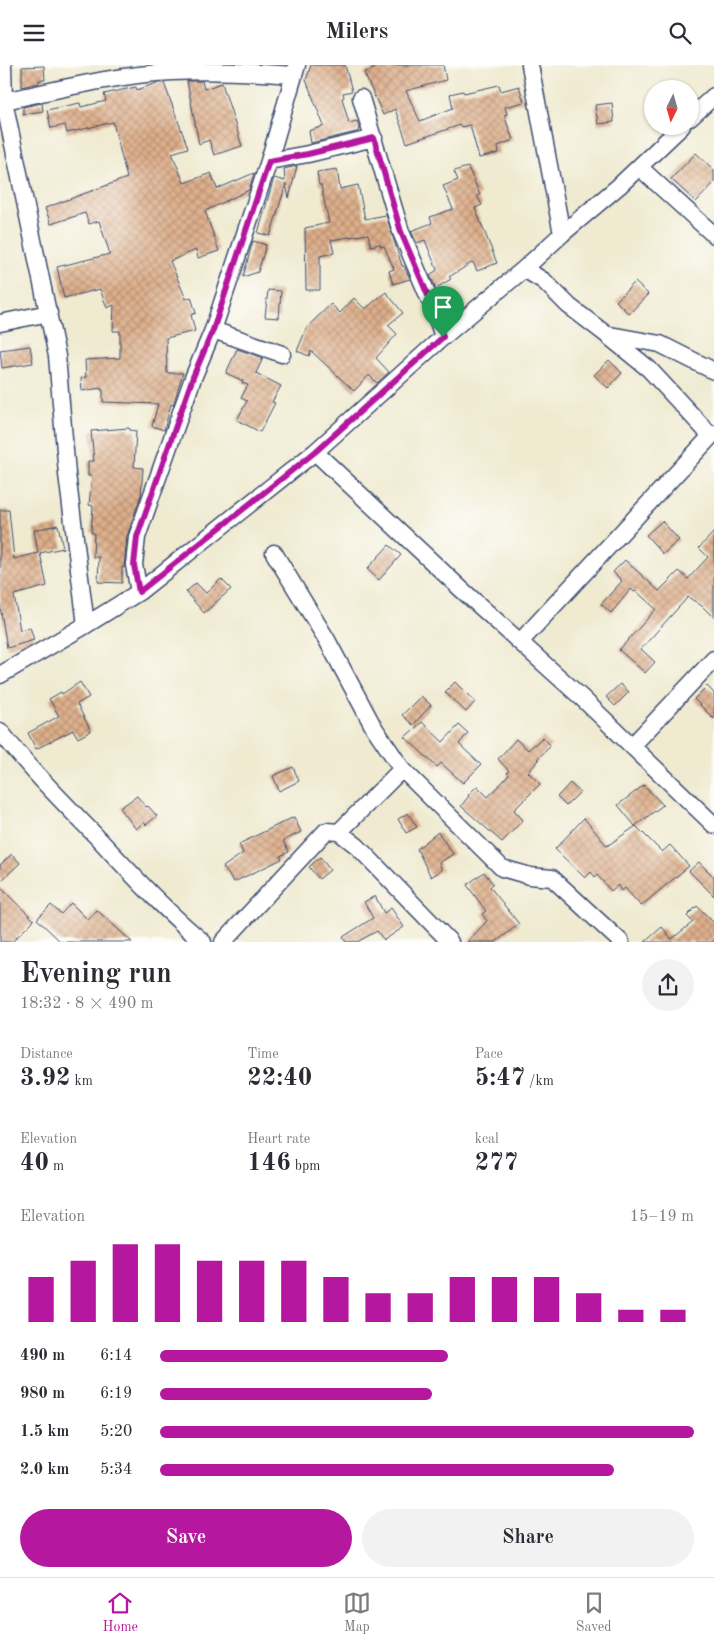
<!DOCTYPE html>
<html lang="en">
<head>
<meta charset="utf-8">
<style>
  :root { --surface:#fff; --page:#f2f2f3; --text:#2b2b33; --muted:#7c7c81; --line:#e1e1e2; --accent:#b5179e }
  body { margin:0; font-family:"Old Standard TT",serif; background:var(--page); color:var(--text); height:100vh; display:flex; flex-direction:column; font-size:19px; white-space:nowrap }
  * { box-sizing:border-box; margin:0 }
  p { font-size:16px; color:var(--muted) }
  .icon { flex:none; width:28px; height:28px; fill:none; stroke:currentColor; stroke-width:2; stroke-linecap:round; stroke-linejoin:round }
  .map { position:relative; height:877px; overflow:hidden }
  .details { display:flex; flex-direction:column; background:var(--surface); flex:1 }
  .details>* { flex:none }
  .needle { width:32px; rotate:185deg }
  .controls { position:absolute; left:644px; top:15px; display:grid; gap:10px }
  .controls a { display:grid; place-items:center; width:55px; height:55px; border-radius:50%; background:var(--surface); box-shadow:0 1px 4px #0004; font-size:25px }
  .pin { position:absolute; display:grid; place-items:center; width:42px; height:42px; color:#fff; margin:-51px -21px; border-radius:50% 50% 50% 0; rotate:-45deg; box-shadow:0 0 5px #0007 }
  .pin .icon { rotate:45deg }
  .round { display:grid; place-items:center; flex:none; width:52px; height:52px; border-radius:26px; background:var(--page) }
  .headline { display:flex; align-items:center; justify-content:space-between; height:85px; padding:0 20px }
  h1 { font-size:28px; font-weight:700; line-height:38px }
  .stats { display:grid; grid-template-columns:repeat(3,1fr); gap:8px; height:85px; padding:5px 20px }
  .stats div { display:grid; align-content:center }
  .stats b { font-size:25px; font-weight:700 }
  .stats small { font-size:14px; font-weight:400 }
  .stats p { font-size:14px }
  .chart { height:140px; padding:10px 20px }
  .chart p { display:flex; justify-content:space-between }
  .chart svg { width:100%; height:90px; margin-top:5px; stroke:var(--accent); stroke-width:6 }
  .cta { display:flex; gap:10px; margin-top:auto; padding:10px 20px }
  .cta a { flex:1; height:58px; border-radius:30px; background:var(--accent); color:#fff; font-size:20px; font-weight:700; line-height:58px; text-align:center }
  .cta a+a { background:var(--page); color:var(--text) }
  ul { padding:0 20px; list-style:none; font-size:16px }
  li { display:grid; grid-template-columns:80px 60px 1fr; align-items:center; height:38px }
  li i { height:12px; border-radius:6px; background:var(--accent) }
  header { display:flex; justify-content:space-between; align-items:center; height:65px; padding:0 20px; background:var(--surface); font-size:22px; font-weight:700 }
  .dock { display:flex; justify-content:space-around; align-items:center; height:70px; border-top:1px solid var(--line); background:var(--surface); font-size:14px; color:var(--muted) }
  .dock a { display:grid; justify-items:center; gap:2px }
  .dock .active { color:var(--accent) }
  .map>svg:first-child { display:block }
  .building { fill:url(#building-cross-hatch) }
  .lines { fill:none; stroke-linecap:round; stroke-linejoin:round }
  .minor-casing { stroke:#3b4b6f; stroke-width:19 }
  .minor { stroke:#fff; stroke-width:16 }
  .route-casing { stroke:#fff; stroke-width:10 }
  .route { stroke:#b5179e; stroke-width:6 }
</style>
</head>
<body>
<header><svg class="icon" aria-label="menu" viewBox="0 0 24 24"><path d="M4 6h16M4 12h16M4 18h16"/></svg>Milers<svg class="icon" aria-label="search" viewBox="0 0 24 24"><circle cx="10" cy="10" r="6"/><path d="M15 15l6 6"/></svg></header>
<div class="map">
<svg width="714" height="877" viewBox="0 0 714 877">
  <defs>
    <pattern id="building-cross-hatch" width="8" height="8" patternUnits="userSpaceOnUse" patternTransform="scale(1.25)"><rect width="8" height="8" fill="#deaf8a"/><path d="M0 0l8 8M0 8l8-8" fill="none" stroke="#b38f74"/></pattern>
  </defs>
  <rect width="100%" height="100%" fill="#fdfcf7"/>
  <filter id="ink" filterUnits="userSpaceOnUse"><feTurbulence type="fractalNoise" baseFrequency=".02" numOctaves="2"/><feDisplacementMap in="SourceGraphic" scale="10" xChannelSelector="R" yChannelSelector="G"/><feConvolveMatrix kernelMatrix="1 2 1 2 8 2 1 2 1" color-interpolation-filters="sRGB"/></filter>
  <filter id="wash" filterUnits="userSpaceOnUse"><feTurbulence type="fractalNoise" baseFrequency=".0096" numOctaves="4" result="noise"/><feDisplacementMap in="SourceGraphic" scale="20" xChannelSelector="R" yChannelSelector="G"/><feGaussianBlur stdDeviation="1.12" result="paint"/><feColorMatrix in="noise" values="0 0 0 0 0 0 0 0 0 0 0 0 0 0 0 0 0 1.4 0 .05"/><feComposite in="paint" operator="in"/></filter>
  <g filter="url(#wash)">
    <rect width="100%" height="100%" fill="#efead0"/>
    <g id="blocks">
      <path class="building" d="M311,0H345L352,26L343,28L344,32L342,33L349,58L357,56L360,66L311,78L309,66L324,61L306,15Z
        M382,0H443L446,15L406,26L420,56L453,43L450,29L463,26L464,28L499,20L501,26L519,21L524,37L505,42L507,49L504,50L513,75L498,81L499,88L479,93L470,60L461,62L460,60L407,78L395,44L383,50L364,8Z
        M44,1L45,15H39V18L22,22V2Z
        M187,16H202L204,24L222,18L242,81L214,90L209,75L199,79Z
        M157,18H164L188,83L172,88L184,118L211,108L217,124L254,108L249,125L205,146L219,186L198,193L196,185L170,196L186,234L191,232L196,248L191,250L195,266L166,273L167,308H183L173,340L171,339L164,365L152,361L158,339L103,337V325H101V323L82,326L81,313L86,312L85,295L120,293V266H113L114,240L107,243L100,224L64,233L57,202L110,189L99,156L89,159L85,148L51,159L45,143L127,113L113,57L67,68L65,60L51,63L47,45L80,38L81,42L106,36L104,29L136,22L137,25Z
        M42,38L43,46L23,49V42Z
        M612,38L614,57L598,59L595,40Z
        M696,88L714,105V118L696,137L671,114Z
        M297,101L289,133L286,119L270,171L258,168L274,113L285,116L284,104Z
        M468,102L480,130L477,131L482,140L475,143L497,198L477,206L473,197L449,212L451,214L436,223L430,210L437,205L425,175L417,178L411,166L432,158L430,152L453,144L443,121L458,115L454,106Z
        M337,104L340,124L358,120L365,154L386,150L402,201H404L410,214L393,219L389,206L394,204L384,181L381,182L380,179L371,181L368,169L331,175L334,188L320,191V225H306L305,163L329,158L321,120H319L317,107Z
        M253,176L266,180L258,207L243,212Z
        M635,217L648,229L629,249L616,236Z
        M268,225L281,226L279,253L265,252Z
        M386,227L403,248L388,260L397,269L376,293L389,307L377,318L369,310L354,326L311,286L309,291L297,286L307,262L331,239L340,248L354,233L365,244Z
        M30,281L33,298L2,303L0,285Z
        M237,284L263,293L256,308L281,321L272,337L275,338L260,367L237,355L247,336L241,333L248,320L242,318L243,316L226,308Z
        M609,295L622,308L608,323L594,310Z
        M129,363L130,365L136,366L134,402L143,403L141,430L127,471L124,503L122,502V518L98,517L99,492H93L94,468L91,467L93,441L89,440L92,411H88V396H94L91,366Z
        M0,445H9L14,494L38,488L34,465L58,460L63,483L40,488L47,521L14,530L20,565L30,562L34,575L7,583L0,541Z
        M662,456L679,475L663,489L646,470Z
        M714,467V553L702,541L688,532L641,584L655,597L645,608L619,585L656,544L636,526L634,527L631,524L611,548L601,539L622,516L613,507L625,495L659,526L679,506L688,514L708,492L699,483Z
        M389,480L401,490L379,515L367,504Z
        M221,514L231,524L204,548L186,527L196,518L206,528Z
        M80,617L89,632L77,639L91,666L78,673L73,665L36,684L28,668L59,651L49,634L61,627L62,629Z
        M455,617L475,637L466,647L445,627Z
        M620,619L629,627L615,641L606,632Z
        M707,621L714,628V654L694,634Z
        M421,631L431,640L413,660L402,650Z
        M422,657L443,677L459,660L468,668L459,679L481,700L463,718L441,698L437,702L405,672Z
        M543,672L551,681L537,694L539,695L528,707L540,719L514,745L523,755L502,777L461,741L469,731L468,730L477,721L488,732L509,710L507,708L509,706L498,694L516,674L528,685Z
        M293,702L299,716L279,726L273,711Z
        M570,718L580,727L566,741L557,732Z
        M644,720L663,740L635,761L618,740Z
        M137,731L146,742L148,741L157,751L146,760L144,757L136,764L120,743Z
        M408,748L417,762L406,768L398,754Z
        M294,752L301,767L283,776L289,787L280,791L282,794L234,817L223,802L243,788L239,779Z
        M584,753L607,781L636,761L662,787L670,780L689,801L641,841L625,823L621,826L618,820L611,826L597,810L595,812L591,807L585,813L555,784Z
        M438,767L453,789L439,798L442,805L431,812L417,784Z
        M12,789L20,798L0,817V800Z
        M320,792L330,805L319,814L309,802Z
        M699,797L714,812V831L689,806Z
        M484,807L493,819L490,822L519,859L496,877H467L487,856L482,849L486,846L467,820Z
        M0,822L34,855L12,877H0Z
        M375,831L384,848L391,843L404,862L384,875L377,866L357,877H346L343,872L373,853L364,837Z
        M71,838L88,855L97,845L132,877H61L37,854L51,840L61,849Z
        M697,841L714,858V877H645L662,862L672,874L693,857L687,851Z"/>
    </g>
  </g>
  <g filter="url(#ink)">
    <use href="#blocks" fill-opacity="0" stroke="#3b4b6f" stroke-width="1"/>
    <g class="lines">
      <defs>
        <path id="minor" d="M3,0L4,36L57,291L67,409L86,560
          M530,0L562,169
          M361,33L401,167L435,247L443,272
          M0,37C57,25 114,10 172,7C213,5 253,7 294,10
          M690,53L714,31
          M269,96L308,89L374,73
          M639,102L714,170
          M524,204L544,216L569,241L607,270L649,304L711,371L714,369
          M0,258L49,248
          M213,265L282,289
          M610,270L660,279L714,306
          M315,387L461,524L582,633L714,760
          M274,488L327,575L373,661L402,704L339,767
          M139,527L134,500L137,472L193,313L213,265L269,96L297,0
          M520,577L711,371
          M0,610L86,560L139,527L315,387L443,272L524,204L562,169L619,121L682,61
          M0,666C29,703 62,736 95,770C130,807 164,845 203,877
          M632,681L714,594
          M402,704L502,803L530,811L552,813L621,877
          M223,877L326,766L339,767L357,781L450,877"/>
      </defs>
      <use href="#minor" class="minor-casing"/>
      <use href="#minor" class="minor"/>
    </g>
  </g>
  <g class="lines" filter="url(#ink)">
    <defs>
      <path id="route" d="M374,73L401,167L435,247L443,272L315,387L139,527L134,500L137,472L193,312L213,265L269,96L308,89Z"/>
    </defs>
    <use href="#route" class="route-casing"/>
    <use href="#route" class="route"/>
  </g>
</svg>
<div class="controls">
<a><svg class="needle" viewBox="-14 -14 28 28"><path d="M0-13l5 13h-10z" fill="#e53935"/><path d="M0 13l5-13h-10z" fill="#7c7c81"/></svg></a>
</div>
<div class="pin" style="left:443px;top:272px;background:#1e9e55"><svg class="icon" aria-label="arrive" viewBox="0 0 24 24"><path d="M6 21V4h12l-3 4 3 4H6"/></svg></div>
</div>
<section class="details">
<div class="headline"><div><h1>Evening run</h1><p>18:32 · 8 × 490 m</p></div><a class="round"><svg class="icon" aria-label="share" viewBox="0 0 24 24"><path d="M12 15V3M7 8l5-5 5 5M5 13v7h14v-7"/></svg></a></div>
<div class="stats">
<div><p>Distance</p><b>3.92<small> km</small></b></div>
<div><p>Time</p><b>22:40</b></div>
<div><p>Pace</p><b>5:47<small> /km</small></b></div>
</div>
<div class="stats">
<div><p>Elevation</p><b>40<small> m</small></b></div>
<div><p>Heart rate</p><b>146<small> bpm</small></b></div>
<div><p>kcal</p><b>277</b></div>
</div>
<div class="chart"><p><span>Elevation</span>15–19 m</p>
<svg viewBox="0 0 160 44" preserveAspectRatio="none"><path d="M5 44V22M15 44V14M25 44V6M35 44V6M45 44V14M55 44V14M65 44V14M75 44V22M85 44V30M95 44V30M105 44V22M115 44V22M125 44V22M135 44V30M145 44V38M155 44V38"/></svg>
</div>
<ul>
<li><b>490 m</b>6:14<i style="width:54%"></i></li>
<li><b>980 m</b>6:19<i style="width:51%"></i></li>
<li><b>1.5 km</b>5:20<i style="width:100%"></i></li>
<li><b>2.0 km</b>5:34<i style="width:85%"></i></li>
</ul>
<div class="cta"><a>Save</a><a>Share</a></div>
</section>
<nav class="dock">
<a class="active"><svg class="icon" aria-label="home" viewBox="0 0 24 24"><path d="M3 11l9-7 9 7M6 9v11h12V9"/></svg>Home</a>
<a><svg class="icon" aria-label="map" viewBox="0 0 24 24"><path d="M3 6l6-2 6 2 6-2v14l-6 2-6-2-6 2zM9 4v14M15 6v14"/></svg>Map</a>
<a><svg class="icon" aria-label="saved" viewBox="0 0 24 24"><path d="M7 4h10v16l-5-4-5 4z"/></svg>Saved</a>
</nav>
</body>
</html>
